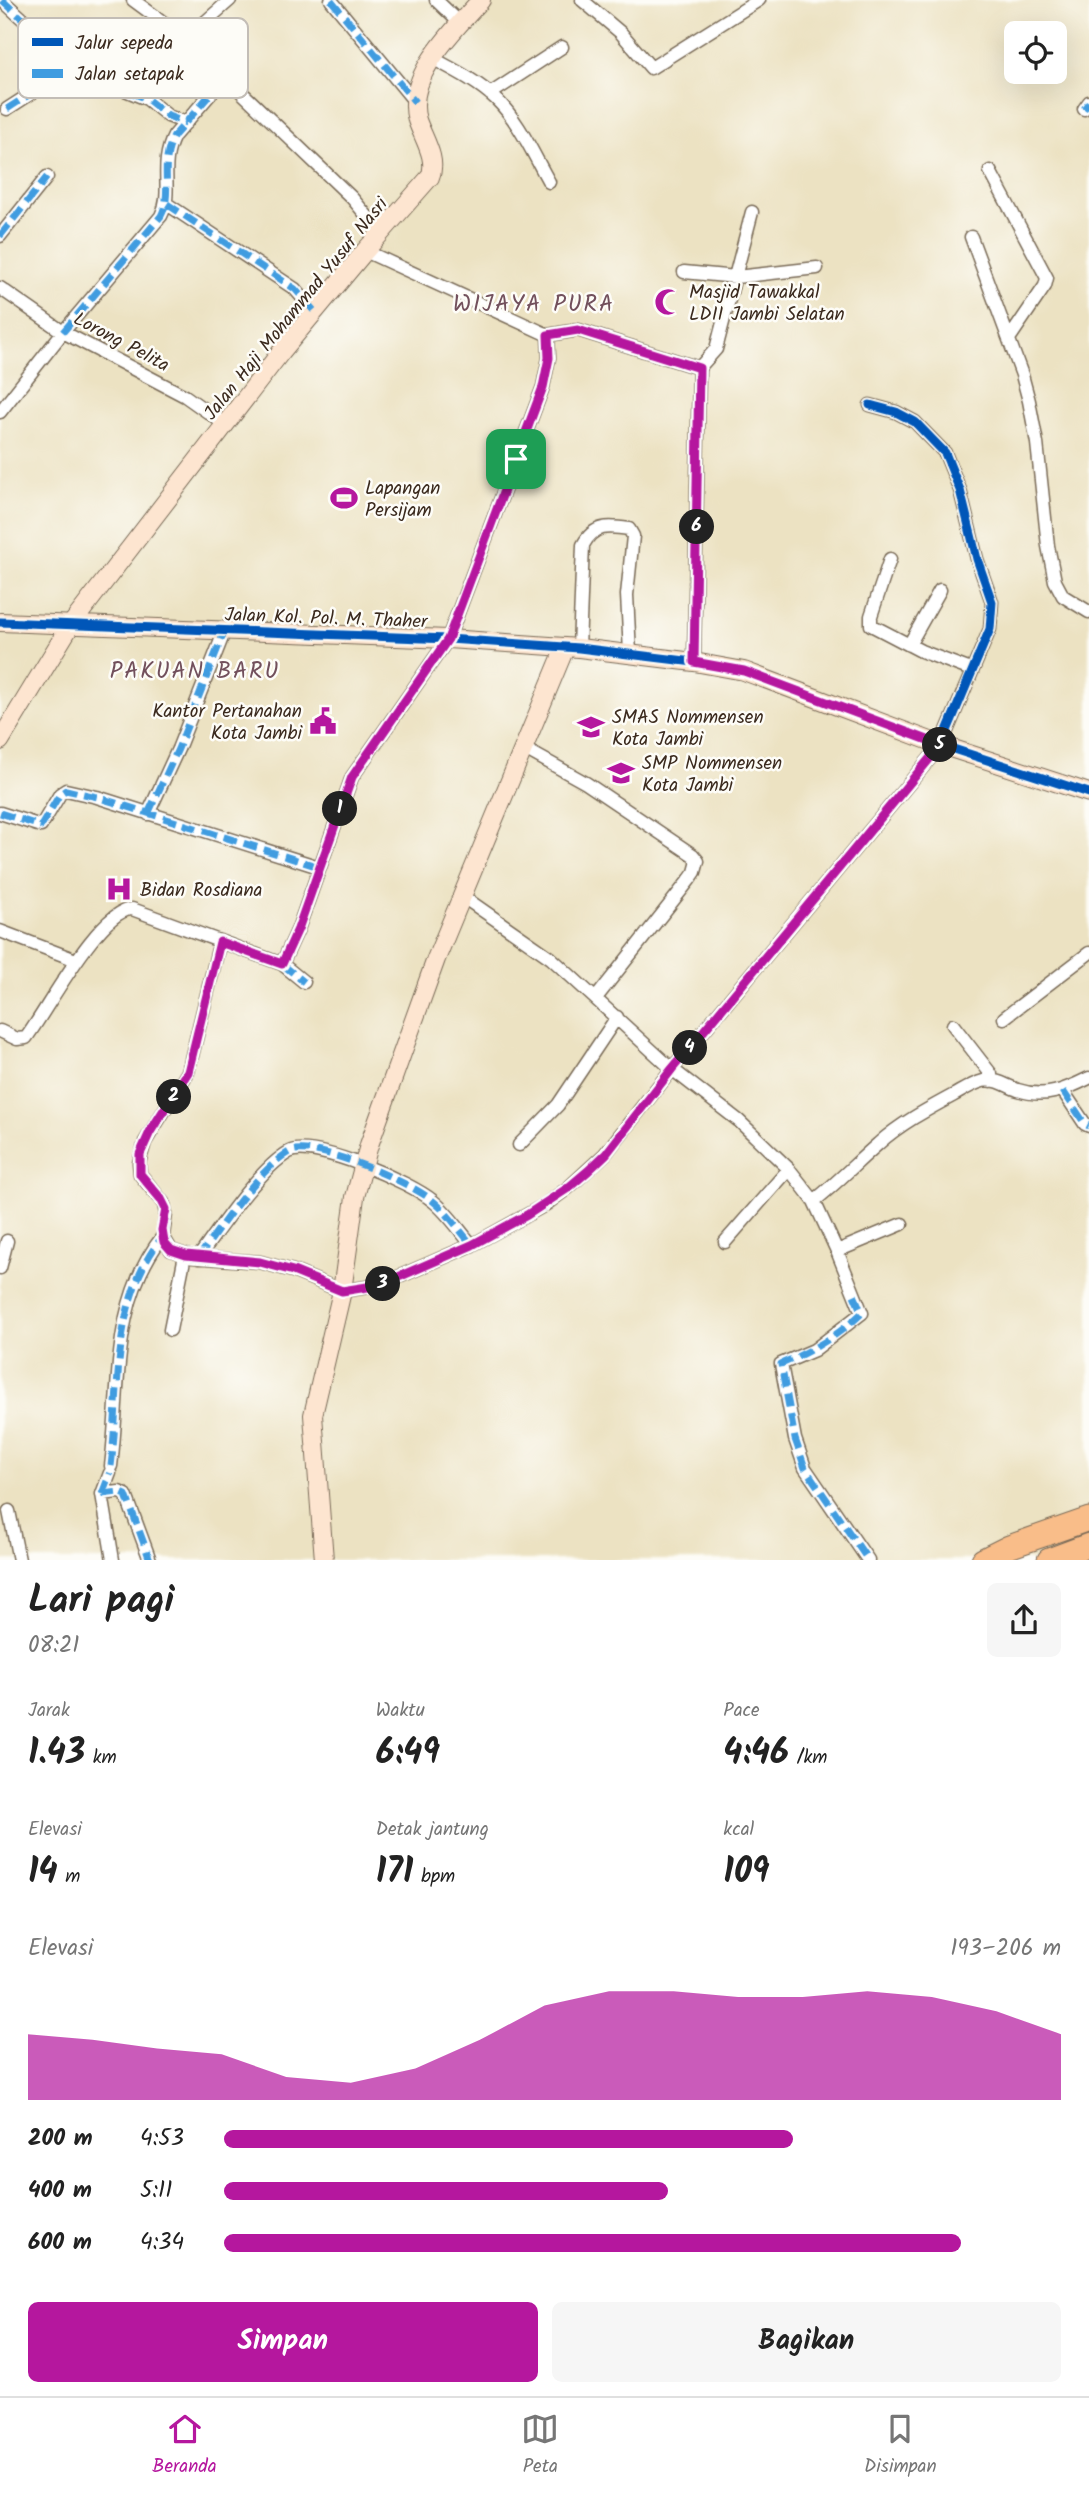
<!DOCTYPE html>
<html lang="id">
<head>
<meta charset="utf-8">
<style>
  :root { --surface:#fff; --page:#f6f6f6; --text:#222; --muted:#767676; --line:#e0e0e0; --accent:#b5179e }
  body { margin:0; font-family:Kalam,sans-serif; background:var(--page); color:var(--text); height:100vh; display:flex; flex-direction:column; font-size:26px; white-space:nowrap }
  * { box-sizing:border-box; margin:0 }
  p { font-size:23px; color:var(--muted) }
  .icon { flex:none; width:38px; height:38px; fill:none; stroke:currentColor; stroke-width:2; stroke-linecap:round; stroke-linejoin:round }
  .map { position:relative; height:1560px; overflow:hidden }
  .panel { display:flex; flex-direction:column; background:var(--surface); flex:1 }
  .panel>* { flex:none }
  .buttons { position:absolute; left:1004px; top:21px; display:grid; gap:14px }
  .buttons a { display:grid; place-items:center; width:63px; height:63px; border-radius:10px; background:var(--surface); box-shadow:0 7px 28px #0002; font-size:35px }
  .pin { position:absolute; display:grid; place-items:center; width:60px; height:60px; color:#fff; margin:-30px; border-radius:14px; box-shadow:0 4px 10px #0006 }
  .km { position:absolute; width:35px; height:35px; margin:-18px; border-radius:50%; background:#222; color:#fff; font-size:19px; line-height:35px; text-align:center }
  .round { display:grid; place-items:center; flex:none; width:74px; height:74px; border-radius:10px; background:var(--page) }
  .summary { display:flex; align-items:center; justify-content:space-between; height:119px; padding:0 28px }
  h1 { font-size:38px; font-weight:700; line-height:52px }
  .stats { display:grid; grid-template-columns:repeat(3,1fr); gap:10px; height:119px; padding:7px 28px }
  .stats div { display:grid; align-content:center }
  .stats b { font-size:35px; font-weight:700 }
  .stats small { font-size:19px; font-weight:400 }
  .stats p { font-size:19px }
  .chart { height:196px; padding:14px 28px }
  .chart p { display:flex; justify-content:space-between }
  .chart svg { width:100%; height:126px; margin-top:7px; fill:var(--accent); opacity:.7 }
  .primary-button { display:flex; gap:14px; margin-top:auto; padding:14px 28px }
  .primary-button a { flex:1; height:80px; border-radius:10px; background:var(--accent); color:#fff; font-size:28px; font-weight:700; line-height:80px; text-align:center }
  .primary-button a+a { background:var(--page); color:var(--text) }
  ul { padding:0 28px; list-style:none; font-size:23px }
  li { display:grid; grid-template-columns:112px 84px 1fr; align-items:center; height:52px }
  li i { height:18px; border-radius:9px; background:var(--accent) }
  .tab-bar { display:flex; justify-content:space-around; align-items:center; height:98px; border-top:2px solid var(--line); background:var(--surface); font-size:19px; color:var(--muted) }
  .tab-bar a { display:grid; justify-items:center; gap:4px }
  .tab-bar .active { color:var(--accent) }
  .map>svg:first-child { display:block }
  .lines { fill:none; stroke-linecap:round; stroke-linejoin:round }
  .street-casing { stroke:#796a57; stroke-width:15 }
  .secondary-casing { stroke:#796a57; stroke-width:20 }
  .highway-casing { stroke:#796a57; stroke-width:25 }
  .street { stroke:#fff; stroke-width:12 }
  .secondary { stroke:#fde5d0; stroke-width:18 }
  .highway { stroke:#f9bd89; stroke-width:23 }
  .quiet { stroke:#3f9ce0; stroke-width:7; stroke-dasharray:14 7; stroke-linecap:butt }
  .cycleway-casing { stroke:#fdfcf7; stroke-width:13 }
  .cycleway { stroke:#0057b8; stroke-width:9 }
  .route-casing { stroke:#fff; stroke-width:14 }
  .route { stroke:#b5179e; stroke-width:9 }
  .labels { text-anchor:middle; stroke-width:5; stroke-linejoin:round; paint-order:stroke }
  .poi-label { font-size:19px; fill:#3b2a1e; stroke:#fdfcf7; text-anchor:start }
  .street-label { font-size:19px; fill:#3b2a1e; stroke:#fdfcf7 }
  .quarter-label { font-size:23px; letter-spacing:2px; fill:#72505c; stroke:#fdfcf7 }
  .key { fill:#fdfcf7; stroke:#c3bdb6; stroke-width:2 }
  .key-label { font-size:19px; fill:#3b2a1e }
</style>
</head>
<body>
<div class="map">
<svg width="1089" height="1560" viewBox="0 0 1089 1560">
  <rect width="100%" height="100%" fill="#fdfcf7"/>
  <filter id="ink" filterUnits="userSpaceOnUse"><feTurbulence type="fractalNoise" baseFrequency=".0143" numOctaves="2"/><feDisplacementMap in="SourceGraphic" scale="14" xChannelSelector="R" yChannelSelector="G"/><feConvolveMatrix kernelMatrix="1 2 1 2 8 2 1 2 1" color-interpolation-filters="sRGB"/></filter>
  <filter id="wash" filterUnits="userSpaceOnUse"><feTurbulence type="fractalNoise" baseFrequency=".00686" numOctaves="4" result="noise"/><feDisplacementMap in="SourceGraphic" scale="28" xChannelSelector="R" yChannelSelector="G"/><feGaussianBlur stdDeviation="1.57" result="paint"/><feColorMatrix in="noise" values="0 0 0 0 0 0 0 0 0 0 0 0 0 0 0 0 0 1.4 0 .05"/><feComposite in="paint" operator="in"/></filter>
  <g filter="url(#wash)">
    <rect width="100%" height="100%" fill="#ece2c2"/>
  </g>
  <g filter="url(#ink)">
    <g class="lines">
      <defs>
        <path id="street" d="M2,0L74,66
          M133,0L186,39L352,198L381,233
          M331,0L415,102
          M436,0L460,23
          M582,0L621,33L651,68L759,0
          M186,39L230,0
          M432,58C454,70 477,81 496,99C519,121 533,154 549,182
          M490,94L562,47
          M7,109L83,60L120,88L147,99L168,116L186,123
          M1084,109L1089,102
          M990,171L1047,278L1045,286L1009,339
          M167,204L295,289L315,312
          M0,236L47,177
          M971,237L1022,375L1029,401L1037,443L1048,546L1055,581L1063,596L1089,612
          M365,251L548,335L578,330L699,368L694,662
          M684,272L736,277L817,268
          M0,288L63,332L185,396L226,425
          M699,368L716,349L752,212
          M0,412L63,332L161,216C174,191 158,167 174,136L226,76
          M890,559L871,616V625L921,651L971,670
          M909,645L940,590
          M579,648L583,545C594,524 609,526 629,529L633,536L627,595L630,653
          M523,748L586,783L693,855L698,861L695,872L690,879L596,998
          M0,813L41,826L60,794L66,790L97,797L319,867
          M148,814L178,749L225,630
          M462,896L551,958L672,1069L739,1121L789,1169L814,1201L837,1251L902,1224
          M0,931L76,960
          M220,941L188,1072L145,1142L139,1163L140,1174L164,1204L166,1214L163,1236L171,1250L192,1257L260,1262L293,1271L342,1291L380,1285L472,1245L545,1205L568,1188L605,1154L672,1069L941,745L990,629L992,602L977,559L960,490L945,453L915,422L896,412L870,405
          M282,964L304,982
          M1004,1018L1089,953
          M953,1025L991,1074V1081
          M0,1031L17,1039L26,1038C46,1012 99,910 132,909L282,964L298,929L352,777L448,639L543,387L549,358L548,335
          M1063,1091L1085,1124L1089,1126
          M519,1145L558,1105L617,1017
          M814,1201C837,1183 856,1163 878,1144C900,1124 928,1109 954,1095C963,1090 974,1083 983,1081C997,1078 1006,1086 1018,1090C1045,1099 1065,1090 1089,1078
          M725,1242L789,1169
          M837,1251L862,1313L814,1350L781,1364L795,1439L805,1468L868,1560
          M198,1258C219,1229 259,1169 289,1152C313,1139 412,1183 433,1201C448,1213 459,1230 472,1245
          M0,1268L7,1241
          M170,1330L185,1255
          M111,1466C121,1386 110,1303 163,1236
          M110,1473L102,1494L113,1560
          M102,1494L119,1492L126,1495L150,1560
          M9,1511L19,1560"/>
        <path id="secondary" d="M0,622L448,639L579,648L694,662L744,671L941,745L1089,793
          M0,741L70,626L281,352L365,251L430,177C438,159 423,138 417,120C404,77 455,29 481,0
          M324,1560L313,1415L342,1291L355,1197L369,1145L436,959L565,648"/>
        <path id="highway" d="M983,1560L1009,1547L1089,1519
          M1049,1560L1089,1545"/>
      </defs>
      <use href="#street" class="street-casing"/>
      <use href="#secondary" class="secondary-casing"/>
      <use href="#highway" class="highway-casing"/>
      <use href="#street" class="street"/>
      <use href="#secondary" class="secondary"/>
      <use href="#highway" class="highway"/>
      <path class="quiet" d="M2,0L74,66
        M331,0L415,102
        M7,109L83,60L120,88L147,99L168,116L186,123
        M1084,109L1089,102
        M167,204L295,289L315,312
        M0,236L47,177
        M63,332L161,216C174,191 158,167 174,136L226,76
        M0,813L41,826L60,794L66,790L97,797L319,867
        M148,814L178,749L225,630
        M282,964L304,982
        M1063,1091L1085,1124L1089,1126
        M198,1258C219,1229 259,1169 289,1152C313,1139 412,1183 433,1201C448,1213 459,1230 472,1245
        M854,1295L862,1313C838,1336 811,1351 781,1364L795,1439L805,1468L868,1560
        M111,1466C121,1386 110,1303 163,1236
        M102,1494L119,1492L126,1495L150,1560
        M102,1494L110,1473"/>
      <defs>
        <path id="cycleway" d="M0,622L448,639L579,648L694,662L744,671L941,745L1089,793
          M220,941L188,1072L145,1142L139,1163L140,1174L164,1204L166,1214L163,1236L171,1250L192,1257L260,1262L293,1271L342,1291L380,1285L472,1245L545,1205L568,1188L605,1154L672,1069L941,745L990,629L992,602L977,559L960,490L945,453L915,422L896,412L870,405"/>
      </defs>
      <use href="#cycleway" class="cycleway-casing"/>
      <use href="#cycleway" class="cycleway"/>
    </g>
  </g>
  <g class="lines" filter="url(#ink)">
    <defs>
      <path id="route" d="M578,330L699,368L694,662L744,671L941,745L672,1069L606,1154L588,1171L568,1188L527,1215L472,1245L380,1285L342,1291L293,1271L260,1262L186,1255L171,1250L164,1242L162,1230L166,1209L161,1199L140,1174V1154L150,1132L188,1072L220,942L282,964L298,929L352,777L448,639L543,387L549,358L548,335Z"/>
    </defs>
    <use href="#route" class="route-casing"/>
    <use href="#route" class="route"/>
  </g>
  <defs>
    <symbol id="mosque-bare" viewBox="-9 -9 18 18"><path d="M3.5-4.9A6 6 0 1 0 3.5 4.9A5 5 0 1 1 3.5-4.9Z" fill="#b5179e" stroke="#fdfcf7" stroke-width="2.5" paint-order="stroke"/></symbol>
    <symbol id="stadium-bare" viewBox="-9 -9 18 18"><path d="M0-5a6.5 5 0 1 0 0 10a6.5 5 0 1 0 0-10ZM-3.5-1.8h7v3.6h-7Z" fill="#b5179e" stroke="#fdfcf7" stroke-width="2.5" paint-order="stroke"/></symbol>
    <symbol id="civic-bare" viewBox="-9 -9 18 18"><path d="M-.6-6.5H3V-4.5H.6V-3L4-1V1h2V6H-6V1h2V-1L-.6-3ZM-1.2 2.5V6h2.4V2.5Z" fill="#b5179e" stroke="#fdfcf7" stroke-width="2.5" paint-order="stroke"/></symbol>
    <symbol id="school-bare" viewBox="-9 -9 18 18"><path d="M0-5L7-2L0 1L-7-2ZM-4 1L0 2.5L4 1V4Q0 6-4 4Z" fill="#b5179e" stroke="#fdfcf7" stroke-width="2.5" paint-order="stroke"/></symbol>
    <symbol id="hospital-bare" viewBox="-9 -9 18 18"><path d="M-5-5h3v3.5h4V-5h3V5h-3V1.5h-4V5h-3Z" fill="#b5179e" stroke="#fdfcf7" stroke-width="2.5" paint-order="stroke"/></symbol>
  </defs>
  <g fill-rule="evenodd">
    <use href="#mosque-bare" x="649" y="283" width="38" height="38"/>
    <use href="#stadium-bare" x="325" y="479" width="38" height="38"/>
    <use href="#civic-bare" x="304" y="702" width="38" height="38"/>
    <use href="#school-bare" x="572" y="708" width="38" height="38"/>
    <use href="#school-bare" x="602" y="754" width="38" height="38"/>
    <use href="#hospital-bare" x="100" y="870" width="38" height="38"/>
  </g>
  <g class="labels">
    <g class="poi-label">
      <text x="689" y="298">Masjid Tawakkal<tspan x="689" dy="22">LDII Jambi Selatan</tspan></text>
      <text x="365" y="494">Lapangan<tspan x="365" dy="22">Persijam</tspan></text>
      <text x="302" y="717" text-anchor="end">Kantor Pertanahan<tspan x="302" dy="22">Kota Jambi</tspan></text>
      <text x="612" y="723">SMAS Nommensen<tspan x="612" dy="22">Kota Jambi</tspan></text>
      <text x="642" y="769">SMP Nommensen<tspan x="642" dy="22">Kota Jambi</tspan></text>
      <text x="140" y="896">Bidan Rosdiana</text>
    </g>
    <g class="street-label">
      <text transform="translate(295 308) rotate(-51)" y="7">Jalan Haji Mohammad Yusuf Nasri</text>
      <text transform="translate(122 341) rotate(28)" y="7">Lorong Pelita</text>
      <text transform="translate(326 617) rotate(2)" y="7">Jalan Kol. Pol. M. Thaher</text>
    </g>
    <g class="quarter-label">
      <text x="534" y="311">WIJAYA PURA</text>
      <text x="195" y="678">PAKUAN BARU</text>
    </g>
  </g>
  <rect x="18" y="18" width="230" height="80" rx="10" class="key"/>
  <rect x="32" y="38" width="31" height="8" fill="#0057b8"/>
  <rect x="32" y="69" width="31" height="9" fill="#3f9ce0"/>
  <g class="key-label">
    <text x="75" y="49">Jalur sepeda</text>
    <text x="75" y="80">Jalan setapak</text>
  </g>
</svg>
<div class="buttons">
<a><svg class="icon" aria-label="locate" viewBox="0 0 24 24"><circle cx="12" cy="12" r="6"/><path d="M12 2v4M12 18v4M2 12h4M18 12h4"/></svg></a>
</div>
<div class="pin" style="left:516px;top:459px;background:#1e9e55"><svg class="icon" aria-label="arrive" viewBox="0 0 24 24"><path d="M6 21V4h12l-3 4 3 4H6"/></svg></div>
<b class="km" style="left:340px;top:809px">1</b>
<b class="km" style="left:174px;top:1097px">2</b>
<b class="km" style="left:383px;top:1284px">3</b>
<b class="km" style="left:690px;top:1048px">4</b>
<b class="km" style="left:940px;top:745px">5</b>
<b class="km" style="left:697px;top:527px">6</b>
</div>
<section class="panel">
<div class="summary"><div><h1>Lari pagi</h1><p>08:21</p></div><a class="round"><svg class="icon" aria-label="share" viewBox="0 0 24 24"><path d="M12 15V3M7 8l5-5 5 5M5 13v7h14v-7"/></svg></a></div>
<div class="stats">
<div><p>Jarak</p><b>1.43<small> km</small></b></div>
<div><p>Waktu</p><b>6:49</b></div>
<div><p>Pace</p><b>4:46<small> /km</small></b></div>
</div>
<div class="stats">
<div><p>Elevasi</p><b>14<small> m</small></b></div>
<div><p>Detak jantung</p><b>171<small> bpm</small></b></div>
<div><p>kcal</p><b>109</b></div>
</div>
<div class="chart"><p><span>Elevasi</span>193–206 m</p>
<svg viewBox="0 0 160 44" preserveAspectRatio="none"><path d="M0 44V21L10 23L20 26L30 28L40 36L50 38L60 33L70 23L80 11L90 6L100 6L110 8L120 8L130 6L140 8L150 13L160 21V44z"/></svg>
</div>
<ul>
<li><b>200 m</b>4:53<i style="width:68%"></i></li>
<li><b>400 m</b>5:11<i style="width:53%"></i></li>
<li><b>600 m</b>4:34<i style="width:88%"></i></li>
</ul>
<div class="primary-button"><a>Simpan</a><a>Bagikan</a></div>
</section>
<nav class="tab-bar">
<a class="active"><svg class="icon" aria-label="home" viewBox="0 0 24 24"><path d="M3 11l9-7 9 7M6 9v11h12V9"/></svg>Beranda</a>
<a><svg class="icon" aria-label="map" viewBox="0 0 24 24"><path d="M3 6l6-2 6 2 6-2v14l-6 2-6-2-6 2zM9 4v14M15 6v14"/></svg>Peta</a>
<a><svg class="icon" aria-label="saved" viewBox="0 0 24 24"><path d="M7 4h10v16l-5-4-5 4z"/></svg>Disimpan</a>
</nav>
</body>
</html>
